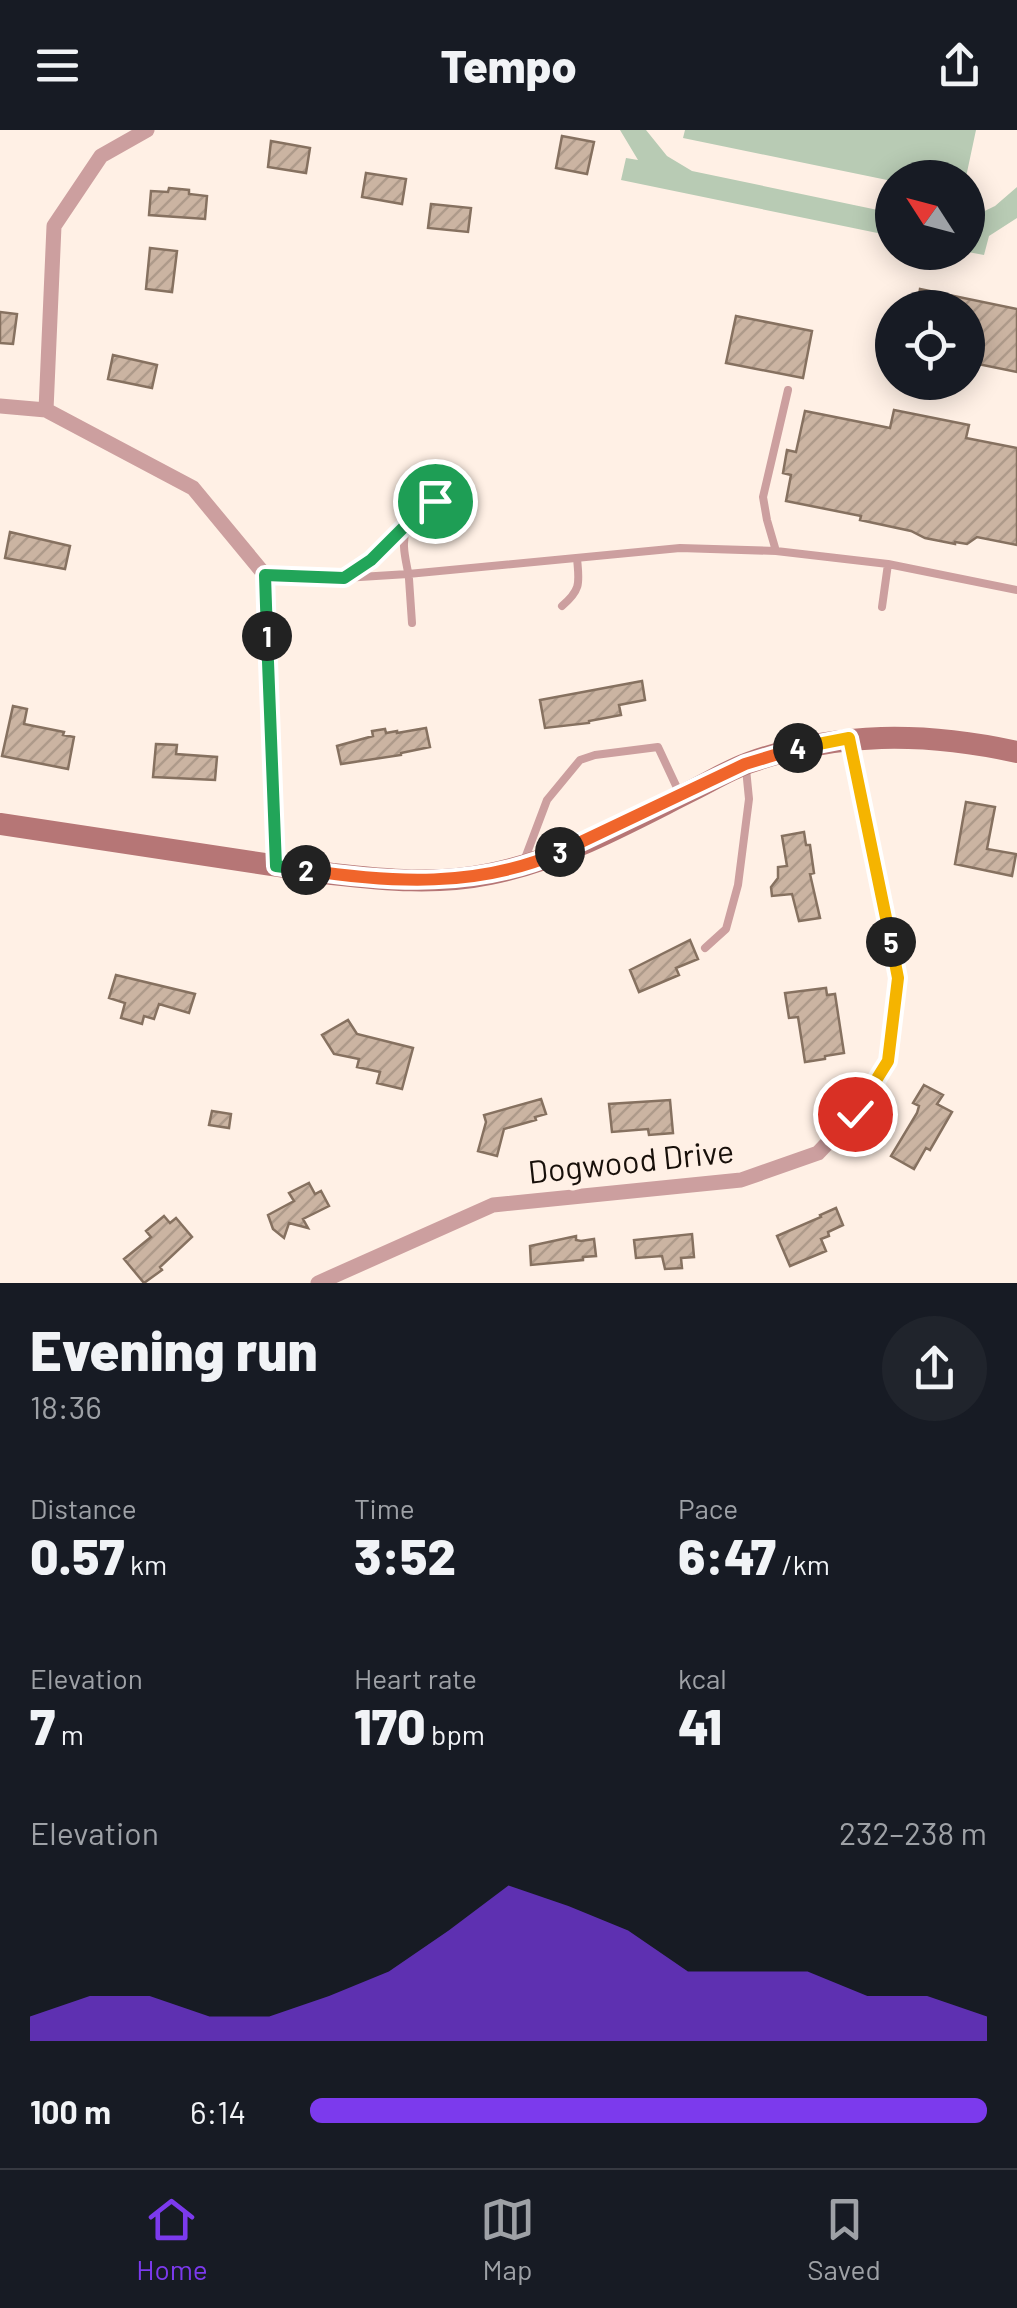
<!DOCTYPE html>
<html lang="en">
<head>
<meta charset="utf-8">
<style>
  :root { --surface:#171b24; --page:#20242c; --text:#f1f3f6; --muted:#9ea1a6; --line:#363941; --accent:#7c3aed }
  body { margin:0; font-family:Barlow,sans-serif; background:var(--page); color:var(--text); height:100vh; display:flex; flex-direction:column; font-size:38px; white-space:nowrap }
  * { box-sizing:border-box; margin:0 }
  p { font-size:32px; color:var(--muted) }
  .icon { flex:none; width:55px; height:55px; fill:none; stroke:currentColor; stroke-width:2; stroke-linecap:round; stroke-linejoin:round }
  .map { position:relative; height:1153px; overflow:hidden }
  .details { display:flex; flex-direction:column; background:var(--surface); flex:1 }
  .details>* { flex:none }
  .needle { width:65px; rotate:306deg }
  .tools { position:absolute; left:875px; top:30px; display:grid; gap:20px }
  .tools a { display:grid; place-items:center; width:110px; height:110px; border-radius:50%; background:var(--surface); box-shadow:0 5px 25px #0003; font-size:50px }
  .pin { position:absolute; display:grid; place-items:center; width:85px; height:85px; color:#fff; margin:-42px; border:5px solid #fff; border-radius:50%; box-shadow:0 2px 10px #0007 }
  .km { position:absolute; width:50px; height:50px; margin:-25px; border-radius:50%; background:#222; color:#fff; font-size:28px; line-height:50px; text-align:center }
  .round { display:grid; place-items:center; flex:none; width:105px; height:105px; border-radius:52px; background:var(--page) }
  .head { display:flex; align-items:center; justify-content:space-between; height:170px; padding:0 30px }
  h1 { font-size:55px; font-weight:800; line-height:75px }
  .metrics { display:grid; grid-template-columns:repeat(3,1fr); gap:15px; height:170px; padding:10px 30px }
  .metrics div { display:grid; align-content:center }
  .metrics b { font-size:50px; font-weight:800 }
  .metrics small { font-size:28px; font-weight:400 }
  .metrics p { font-size:28px }
  .chart { height:280px; padding:20px 30px }
  .chart p { display:flex; justify-content:space-between }
  .chart svg { width:100%; height:180px; margin-top:10px; fill:var(--accent); opacity:.7 }
  ul { padding:0 30px; list-style:none; font-size:32px }
  li { display:grid; grid-template-columns:160px 120px 1fr; align-items:center; height:75px }
  li i { height:25px; border-radius:12px; background:var(--accent) }
  header { display:flex; justify-content:space-between; align-items:center; height:130px; padding:0 30px; background:var(--surface); font-size:45px; font-weight:800 }
  .dock { display:flex; justify-content:space-around; align-items:center; height:140px; border-top:2px solid var(--line); background:var(--surface); font-size:28px; color:var(--muted) }
  .dock a { display:grid; justify-items:center; gap:5px }
  .dock .selected { color:var(--accent) }
  .map>svg:first-child { display:block }
  .pitch { fill:#b8cbb4 }
  .building { fill:url(#building-hatch); stroke:#867160; stroke-width:2.5 }
  .lines { fill:none; stroke-linecap:round; stroke-linejoin:round }
  .lane { stroke:#cc9f9f; stroke-width:8 }
  .street { stroke:#cc9f9f; stroke-width:15 }
  .secondary { stroke:#b67676; stroke-width:22 }
  .split-1-casing { stroke:#fff; stroke-width:20 }
  .split-2-casing { stroke:#fff; stroke-width:20 }
  .split-3-casing { stroke:#fff; stroke-width:20 }
  .split-4-casing { stroke:#fff; stroke-width:20 }
  .split-5-casing { stroke:#fff; stroke-width:20 }
  .split-6-casing { stroke:#fff; stroke-width:20 }
  .split-1 { stroke:#22a559; stroke-width:12 }
  .split-2 { stroke:#22a559; stroke-width:12 }
  .split-3 { stroke:#f0652b; stroke-width:12 }
  .split-4 { stroke:#f0652b; stroke-width:12 }
  .split-5 { stroke:#f5b400; stroke-width:12 }
  .split-6 { stroke:#f5b400; stroke-width:12 }
  .labels { text-anchor:middle; stroke-width:10; stroke-linejoin:round; paint-order:stroke }
  .street-label { font-size:32px; fill:#18100a; stroke:#fff0e5 }
</style>
</head>
<body>
<header><svg class="icon" aria-label="menu" viewBox="0 0 24 24"><path d="M4 6h16M4 12h16M4 18h16"/></svg>Tempo<svg class="icon" aria-label="share" viewBox="0 0 24 24"><path d="M12 15V3M7 8l5-5 5 5M5 13v7h14v-7"/></svg></header>
<div class="map">
<svg width="1017" height="1153" viewBox="0 0 1017 1153">
  <defs>
    <pattern id="building-hatch" width="6" height="6" patternUnits="userSpaceOnUse" patternTransform="scale(2.5)"><rect width="6" height="6" fill="#cbb4a2"/><path d="M-1 1l2-2M0 6l6-6M5 7l2-2" fill="none" stroke="#ae9a8a"/></pattern>
  </defs>
  <rect width="100%" height="100%" fill="#fff0e5"/>
  <path class="pitch" d="M620,0H646L667,26L692,41L892,83V106L621,50L626,28L638,30Z
    M685,0H976L966,47L892,48V51L683,8Z
    M1017,57V88L989,106L984,125L968,122V89L995,76Z"/>
  <path class="building" d="M562,6L594,12L587,44L556,38Z
    M271,11L310,18L306,43L268,37Z
    M366,43L406,49L402,74L362,67Z
    M169,58L189,60V64L207,66L205,89L149,85L151,61L168,62Z
    M431,74L471,78L468,102L428,98Z
    M150,118L177,121L172,162L146,159Z
    M920,159L1017,179V242L968,232V178H917Z
    M0,182L17,184L13,214L0,213Z
    M736,186L812,201L803,248L726,233Z
    M113,225L157,235L152,258L108,249Z
    M894,280L969,295L966,308L1017,318V415L977,407L967,414L955,412V414L925,408L911,401L860,390L861,386L786,371L791,345L783,343L787,320L796,322L805,281L890,298Z
    M10,402L70,416L65,439L5,428Z
    M642,551L645,570L619,575L621,585L589,591V593L545,598L540,570Z
    M13,576L27,579L24,594L64,602L63,605L74,607L68,639L2,626Z
    M426,598L430,617L401,623V625L341,634L337,616L373,606L372,601L385,599L386,603L397,601V603Z
    M156,614L177,615L176,624L217,627L215,650L153,647Z
    M966,672L995,677L987,719L1016,724L1012,746L955,734Z
    M804,702L806,715H810L814,743L810,744L820,788L799,791L792,764L772,766L771,757L778,748V737L787,736L782,706Z
    M690,810L698,829L676,838L679,845L639,862L630,840Z
    M116,845L195,864L189,883L159,874L154,889L144,886L142,894L121,888L125,873L109,868Z
    M826,858L827,865L835,864L844,923L825,926V929L805,932L798,887L789,888L785,863Z
    M348,890L357,904L413,918L402,959L377,953L380,942L357,937L359,929L334,924L322,905Z
    M924,955L943,965L937,974L952,982L930,1020L926,1018L914,1039L891,1026L917,983L919,976L913,973Z
    M541,969L546,984L535,987L536,990L504,999L497,1026L478,1021L486,992L484,985Z
    M670,970L673,1003L649,1005L648,999L612,1002L609,974Z
    M212,981L231,984L229,998L209,995Z
    M309,1053L315,1064L321,1061L329,1076L303,1089L308,1098L289,1093L284,1108L273,1099L268,1085L294,1071L289,1063Z
    M836,1078L843,1095L828,1102L829,1106L821,1109L826,1121L790,1136L777,1106L821,1087L820,1085Z
    M164,1086L170,1093L176,1088L192,1107L160,1137L162,1140L144,1153L124,1129L151,1107L146,1101Z
    M692,1104L694,1127L681,1128L682,1138L665,1139L662,1126L636,1128L634,1110Z
    M576,1106V1110L581,1111L594,1109L596,1126L583,1127V1130L531,1135L530,1116Z"/>
  <g class="lines">
    <path class="lane" d="M407,398C400,415 407,432 409,449C410,464 411,478 412,493
      M776,421L767,390L763,367L788,260
      M266,445L344,448L408,444L680,418L776,421L888,434L1017,460
      M347,446C379,424 405,395 435,371
      M562,476C582,459 579,452 577,428
      M882,477L888,434
      M524,731L547,670L580,630L595,625L658,617L679,662
      M705,818L726,799L738,755L749,669L746,639"/>
    <path class="street" d="M0,276L46,280L193,358L265,445L276,736
      M46,280L54,96L101,26L147,0
      M318,1153L493,1075L741,1050L818,1023L855,984L888,931L898,848L849,608"/>
    <path class="secondary" d="M0,694L332,744C385,750 437,755 490,744C562,730 629,692 693,660C711,651 729,640 748,633C837,601 925,602 1017,622"/>
  </g>
  <g class="lines">
    <defs>
      <path id="split-1" d="M267,506L265,445L344,448L371,430L411,390L435,371"/>
      <path id="split-2" d="M267,506L276,736L306,740"/>
      <path id="split-3" d="M306,740C391,753 478,758 560,722"/>
      <path id="split-4" d="M560,722L745,634L798,618"/>
      <path id="split-5" d="M798,618L849,608L891,812"/>
      <path id="split-6" d="M855,984L888,931L898,848L891,812"/>
    </defs>
    <use href="#split-1" class="split-1-casing"/>
    <use href="#split-2" class="split-2-casing"/>
    <use href="#split-3" class="split-3-casing"/>
    <use href="#split-4" class="split-4-casing"/>
    <use href="#split-5" class="split-5-casing"/>
    <use href="#split-6" class="split-6-casing"/>
    <use href="#split-1" class="split-1"/>
    <use href="#split-2" class="split-2"/>
    <use href="#split-3" class="split-3"/>
    <use href="#split-4" class="split-4"/>
    <use href="#split-5" class="split-5"/>
    <use href="#split-6" class="split-6"/>
  </g>
  <g class="labels">
    <g class="street-label">
      <text transform="translate(631 1032) rotate(-6)" y="11">Dogwood Drive</text>
    </g>
  </g>
</svg>
<div class="tools">
<a><svg class="needle" viewBox="-14 -14 28 28"><path d="M0-13l5 13h-10z" fill="#e53935"/><path d="M0 13l5-13h-10z" fill="#9ea1a6"/></svg></a>
<a><svg class="icon" aria-label="locate" viewBox="0 0 24 24"><circle cx="12" cy="12" r="6"/><path d="M12 2v4M12 18v4M2 12h4M18 12h4"/></svg></a>
</div>
<div class="pin" style="left:435px;top:371px;background:#1e9e55"><svg class="icon" aria-label="arrive" viewBox="0 0 24 24"><path d="M6 21V4h12l-3 4 3 4H6"/></svg></div>
<div class="pin" style="left:855px;top:984px;background:#d93025"><svg class="icon" aria-label="check" viewBox="0 0 24 24"><path d="M5 12l5 5 9-10"/></svg></div>
<b class="km" style="left:267px;top:506px">1</b>
<b class="km" style="left:306px;top:740px">2</b>
<b class="km" style="left:560px;top:722px">3</b>
<b class="km" style="left:798px;top:618px">4</b>
<b class="km" style="left:891px;top:812px">5</b>
</div>
<section class="details">
<div class="head"><div><h1>Evening run</h1><p>18:36</p></div><a class="round"><svg class="icon" aria-label="share" viewBox="0 0 24 24"><path d="M12 15V3M7 8l5-5 5 5M5 13v7h14v-7"/></svg></a></div>
<div class="metrics">
<div><p>Distance</p><b>0.57<small> km</small></b></div>
<div><p>Time</p><b>3:52</b></div>
<div><p>Pace</p><b>6:47<small> /km</small></b></div>
</div>
<div class="metrics">
<div><p>Elevation</p><b>7<small> m</small></b></div>
<div><p>Heart rate</p><b>170<small> bpm</small></b></div>
<div><p>kcal</p><b>41</b></div>
</div>
<div class="chart"><p><span>Elevation</span>232–238 m</p>
<svg viewBox="0 0 160 44" preserveAspectRatio="none"><path d="M0 44V38L10 33L20 33L30 38L40 38L50 33L60 27L70 17L80 6L90 11L100 17L110 27L120 27L130 27L140 33L150 33L160 38V44z"/></svg>
</div>
<ul>
<li><b>100 m</b>6:14<i style="width:100%"></i></li>
</ul>
</section>
<nav class="dock">
<a class="selected"><svg class="icon" aria-label="home" viewBox="0 0 24 24"><path d="M3 11l9-7 9 7M6 9v11h12V9"/></svg>Home</a>
<a><svg class="icon" aria-label="map" viewBox="0 0 24 24"><path d="M3 6l6-2 6 2 6-2v14l-6 2-6-2-6 2zM9 4v14M15 6v14"/></svg>Map</a>
<a><svg class="icon" aria-label="saved" viewBox="0 0 24 24"><path d="M7 4h10v16l-5-4-5 4z"/></svg>Saved</a>
</nav>
</body>
</html>
